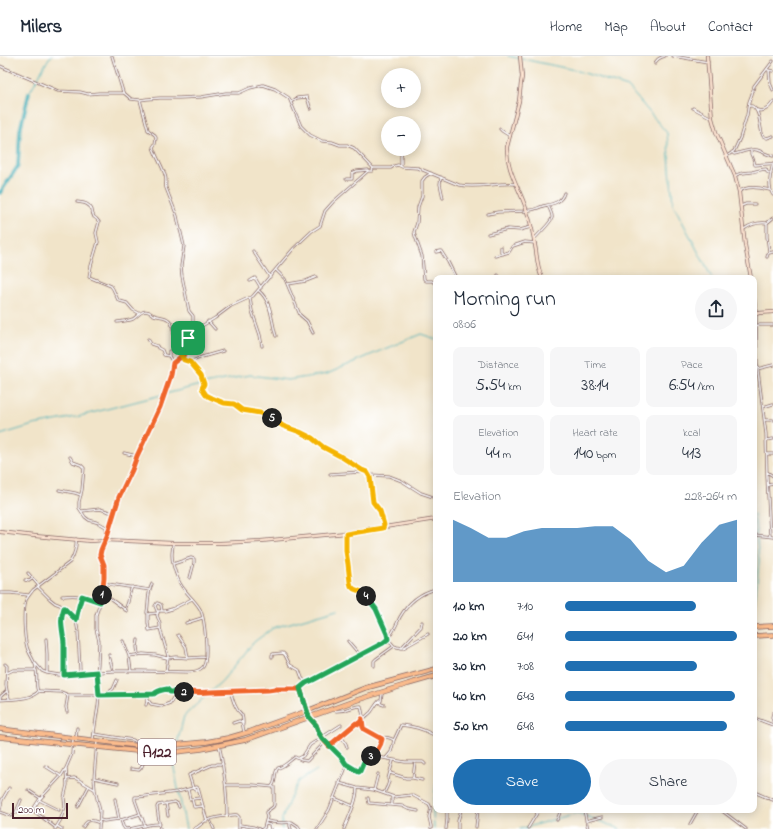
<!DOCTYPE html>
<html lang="en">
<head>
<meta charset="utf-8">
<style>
  :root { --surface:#fff; --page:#f6f6f7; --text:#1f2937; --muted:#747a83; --line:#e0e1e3; --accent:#1f6fb2 }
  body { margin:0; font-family:"Indie Flower",sans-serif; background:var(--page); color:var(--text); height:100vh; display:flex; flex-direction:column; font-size:15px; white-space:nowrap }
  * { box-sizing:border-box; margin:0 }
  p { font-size:13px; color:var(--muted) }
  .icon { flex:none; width:22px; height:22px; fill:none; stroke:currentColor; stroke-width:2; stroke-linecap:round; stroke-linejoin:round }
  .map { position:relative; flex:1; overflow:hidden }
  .sheet { position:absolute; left:433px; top:219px; width:324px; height:538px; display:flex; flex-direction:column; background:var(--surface); border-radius:8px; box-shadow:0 2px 10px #0003 }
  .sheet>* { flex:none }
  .tools { position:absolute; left:381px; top:12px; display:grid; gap:8px }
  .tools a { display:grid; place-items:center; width:40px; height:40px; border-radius:50%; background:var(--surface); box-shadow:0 2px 10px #0003; font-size:20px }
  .scale { position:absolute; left:12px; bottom:10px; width:56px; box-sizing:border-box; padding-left:4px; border:2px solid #4a1f2b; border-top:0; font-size:11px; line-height:14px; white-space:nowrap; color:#4a1f2b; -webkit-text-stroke:3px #fff; paint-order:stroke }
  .pin { position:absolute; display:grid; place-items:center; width:34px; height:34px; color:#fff; margin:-17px; border-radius:8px; box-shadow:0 2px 6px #0006 }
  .km { position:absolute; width:20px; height:20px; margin:-10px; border-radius:50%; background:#222; color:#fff; font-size:11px; line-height:20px; text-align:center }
  .round { display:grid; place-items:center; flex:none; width:42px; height:42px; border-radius:21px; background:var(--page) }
  .overview { display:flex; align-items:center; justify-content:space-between; height:68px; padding:0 20px }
  h1 { font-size:22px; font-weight:600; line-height:30px }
  .stats { display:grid; grid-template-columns:repeat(3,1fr); gap:6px; height:68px; padding:4px 20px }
  .stats div { display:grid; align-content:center; border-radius:8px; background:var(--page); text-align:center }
  .stats b { font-size:17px; font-weight:600 }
  .stats small { font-size:11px; font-weight:400 }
  .stats p { font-size:11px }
  .chart { height:112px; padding:8px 20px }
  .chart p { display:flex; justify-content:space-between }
  .chart svg { width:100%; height:72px; margin-top:4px; fill:var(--accent); opacity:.7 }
  .primary-button { display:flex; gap:8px; margin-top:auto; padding:8px 20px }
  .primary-button a { flex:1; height:46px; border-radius:24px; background:var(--accent); color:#fff; font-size:16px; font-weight:600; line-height:46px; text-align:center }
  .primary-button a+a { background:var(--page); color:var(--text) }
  ul { padding:0 20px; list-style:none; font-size:13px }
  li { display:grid; grid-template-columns:64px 48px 1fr; align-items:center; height:30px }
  li i { height:10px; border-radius:5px; background:var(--accent) }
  header { display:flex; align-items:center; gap:24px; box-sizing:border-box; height:56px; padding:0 20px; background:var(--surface); border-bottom:1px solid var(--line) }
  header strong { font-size:19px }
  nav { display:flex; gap:22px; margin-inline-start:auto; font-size:14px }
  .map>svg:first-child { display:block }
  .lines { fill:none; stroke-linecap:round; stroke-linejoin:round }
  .stream { stroke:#3cadb7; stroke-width:1 }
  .river { stroke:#3cadb7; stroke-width:3.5 }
  .street-casing { stroke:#846462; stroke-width:3 }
  .secondary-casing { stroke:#846462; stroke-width:4 }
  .highway-casing { stroke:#846462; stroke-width:5.5 }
  .street { stroke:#fff; stroke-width:1.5 }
  .secondary { stroke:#fde4d1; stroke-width:2.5 }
  .highway { stroke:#fabb8c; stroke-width:4 }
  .split-1-casing { stroke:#fff; stroke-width:8 }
  .split-2-casing { stroke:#fff; stroke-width:8 }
  .split-3-casing { stroke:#fff; stroke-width:8 }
  .split-4-casing { stroke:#fff; stroke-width:8 }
  .split-5-casing { stroke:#fff; stroke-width:8 }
  .split-6-casing { stroke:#fff; stroke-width:8 }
  .split-1 { stroke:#f0652b; stroke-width:5 }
  .split-2 { stroke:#22a559; stroke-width:5 }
  .split-3 { stroke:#f0652b; stroke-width:5 }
  .split-4 { stroke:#22a559; stroke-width:5 }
  .split-5 { stroke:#f5b400; stroke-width:5 }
  .split-6 { stroke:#f5b400; stroke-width:5 }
  .labels { text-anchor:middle; stroke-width:3.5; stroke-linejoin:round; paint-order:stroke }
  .shield { fill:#fff; stroke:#80626b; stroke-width:1 }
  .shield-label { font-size:15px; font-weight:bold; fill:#4a1f2b }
</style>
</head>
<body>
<header>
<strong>Milers</strong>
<nav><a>Home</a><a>Map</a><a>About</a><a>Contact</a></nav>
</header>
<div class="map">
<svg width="773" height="773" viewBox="0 0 773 773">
  <rect width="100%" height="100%" fill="#fff"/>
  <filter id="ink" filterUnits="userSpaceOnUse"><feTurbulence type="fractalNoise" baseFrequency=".025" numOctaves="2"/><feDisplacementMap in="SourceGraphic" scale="8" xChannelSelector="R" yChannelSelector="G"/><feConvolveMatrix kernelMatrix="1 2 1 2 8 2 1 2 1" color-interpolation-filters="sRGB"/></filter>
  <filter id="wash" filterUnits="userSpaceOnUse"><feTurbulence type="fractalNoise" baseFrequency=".012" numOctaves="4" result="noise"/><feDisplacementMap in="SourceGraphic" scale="16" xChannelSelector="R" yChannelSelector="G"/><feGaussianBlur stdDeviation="0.9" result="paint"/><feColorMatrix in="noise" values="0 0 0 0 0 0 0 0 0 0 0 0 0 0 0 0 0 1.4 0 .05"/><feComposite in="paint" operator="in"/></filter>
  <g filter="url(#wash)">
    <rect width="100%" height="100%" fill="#f1e4c9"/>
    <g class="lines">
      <path class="stream" d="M508,0L575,14L628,31L667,77L673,148L712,222
        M29,37L49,2L52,0
        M0,379L33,369L76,361L204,328L250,319L288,324L327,318L382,294L421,278L436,283
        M754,458L759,505L754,558
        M177,688L184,660L222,625L254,586L273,572L338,553
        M175,698L173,707L186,773
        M578,757L620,773
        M282,773V763L291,740L299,725L317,714
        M434,773L433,753L436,728
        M520,773L577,757L582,754"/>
      <path class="river" d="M0,137L18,110L20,74L29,37"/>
    </g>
  </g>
  <g filter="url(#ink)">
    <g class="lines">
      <defs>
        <path id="street" d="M112,0L123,36
          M673,0L708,6
          M655,8C656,3 661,1 665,0
          M0,10L58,35L80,36L88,38L99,37H124L131,43L140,44L147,43L160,42H179L201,41L226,37H239L250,32L263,29L275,33L289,42L301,70L310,79L322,85L332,86L340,89H347L354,92L373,112
          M768,14L773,15
          M769,14L770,27L773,34
          M140,44L148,74L155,79L156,82L155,88L153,91C156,101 162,109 165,119C167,123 165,128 166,132L177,160L179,170L181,177L184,190L181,210L182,220L189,255L193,260V266L195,273
          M291,46L297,42L307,41L310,51L311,53
          M748,50H752C761,55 759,71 763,80L767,82L773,80
          M693,52L712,62
          M757,54C764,57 769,52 773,46
          M500,73L502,75L510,80
          M751,95V98L754,105L755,109C761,109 767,107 773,108
          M732,96L734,98C740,97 751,92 757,94C763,96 767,99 773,100
          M727,100L734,95L740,82L747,59L749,46L752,38L754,30L773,5
          M773,107C771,116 767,130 773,139
          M401,109V100L402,93
          M431,117L425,121L422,125V140L418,151L417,167L414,176L415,180L422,200L424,223L426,225H432L436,228
          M735,120C740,116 746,117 752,116C757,115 761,113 766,113L767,116L771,118
          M441,121L440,128L443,142
          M346,123H352V117L357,115L368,114
          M739,136C747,129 760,132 770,134
          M77,146C84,147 89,147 92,154C92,156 93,159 94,161C96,162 98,164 99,166L96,177L98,186L91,210L89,221L111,230L113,233L118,244L120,245L127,247L133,254L139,257
          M741,150L746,148H755
          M527,154C533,155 537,152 543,150C552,148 561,147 564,137
          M488,158L498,156L527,155
          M744,173C751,168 758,166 767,167L773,162
          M488,178L508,173L520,174L531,171
          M534,183C537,180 551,166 552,162C553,158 549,153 548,149
          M501,191V196L503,198
          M253,195L270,221
          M436,196L441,195L448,206L456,222
          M769,197L773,196
          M495,200L509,196L512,191L513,190L525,186L535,187
          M767,201L769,195L767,181V167
          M276,214L285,223L300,259L307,265L313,277
          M498,219L500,222
          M250,225L255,222L261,232
          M288,228L306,225L316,221
          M259,235C272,246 271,264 276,280
          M250,242L252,255L260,279L262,290
          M756,259L757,307L766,378L767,421L770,480
          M208,265L215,273
          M117,266C122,265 128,265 133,263C138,260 142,253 149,256C151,257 152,259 154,259C159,261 165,260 169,264C175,269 171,279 177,283
          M182,267L191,275
          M756,270L759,269H773
          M148,283L151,288L157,290L158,292L162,294L164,299L169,300L173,307
          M177,283L176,290L178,294L184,303L190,306L201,319L204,328L202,332L204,336L206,339L212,342L224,347L234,348L242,354L262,358L272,363L283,370L300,376L311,382L323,391L340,400L362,414L371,419L389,420L402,425L421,437L433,441L436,444
          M177,283C181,282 185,280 188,282
          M169,300V295
          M190,306L202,301L223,295
          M757,313L773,309
          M763,351L773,348
          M765,364H773
          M766,384L773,383
          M124,397L137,400
          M767,398H773
          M70,401L73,406L81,409L84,412L82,434L79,446V452L85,461L89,464L99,467L106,471L107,479
          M367,416L369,421L373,446L380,455L382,463L383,470
          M767,416L773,420
          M330,418L361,416L362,414
          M768,429L773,428
          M59,434L75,437L81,439
          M82,455L100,453L113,457
          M346,477V495L348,508L349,522L351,530L354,533L362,536L376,553L387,578L388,583L394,590L397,591L403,592L428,578
          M754,479L773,481
          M173,508L191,502L194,503V507L190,522
          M28,517L39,530
          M25,524L29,525L32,523
          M103,528C108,527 112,529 116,529C128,531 138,532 149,534
          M38,531L50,543L55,547L60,549L76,564L78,576L80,613L79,617
          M0,537H11L28,539
          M103,539L108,541L127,555
          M62,540C68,540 76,538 81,541L82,540L100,546
          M157,547L155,550L158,557L157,559C158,563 161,567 160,572L168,600L166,616
          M157,547L160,548L161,549L162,555
          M64,552C59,565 63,574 64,586C64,597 64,607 64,618
          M125,554L128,546L130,536L132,531
          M147,557V556C149,547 147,537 152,528
          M76,564L81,541
          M186,567L202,562
          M160,572L149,574L148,567V558L158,557V555H165L172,553L192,543
          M178,579L186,591L188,602L206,601
          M46,583L47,598V617
          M138,584L137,591L138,598
          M123,585L129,600L131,615
          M348,585L360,599
          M401,592L418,574L421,571L422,566
          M109,599L113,615
          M129,600L143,598L155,599L167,602L176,601L188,602
          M272,601V599L273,598L283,597L285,599L290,609L299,614L302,622L306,627
          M35,607L42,615L47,617L59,619L113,615H141L188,616C193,616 199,615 203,611C209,604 205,562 200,553C194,542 182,535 178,523C175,516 172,507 172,499C172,495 173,491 173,487
          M5,608L7,610L6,629L7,635
          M374,610V605L376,603L394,590
          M35,614L36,611C34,604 29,598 27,591C24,580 23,555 26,544C28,540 31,537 33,534L70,506C74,500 77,490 76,483
          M7,617L13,614H36C38,621 35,630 38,635
          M300,632L309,659
          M230,635C232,640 233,646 236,651C240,660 243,654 243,668
          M105,639L113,633L117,624
          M0,643L1,640L7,635L9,642
          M0,644C12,643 31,644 39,635L61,636L68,639H94L154,637C158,635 162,634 167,633L170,636H191L205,637L210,636L268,634L275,633H298L306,627L313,624L383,587C392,580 395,571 400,561C408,547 420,537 436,533
          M148,644L151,648L162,650L170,647L173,642L177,640L178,637
          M379,645L381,648L384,649
          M146,649L149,637
          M334,654L336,655C340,655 346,654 351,652C355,651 355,650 361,650L363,660L362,668L364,673
          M67,656L66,651L68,639
          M773,657L772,661L773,665
          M311,662C316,668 317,675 322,682C329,691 344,698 346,711L329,754L317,773
          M754,662L773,669
          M233,667L239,665L242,666L244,676
          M359,668L364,673L382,683C386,680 390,682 394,684
          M94,678L133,684L136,686L138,688
          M76,682L77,672
          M93,683L98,650L99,639L97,617L98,608L99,585L96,573V559L103,539L104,509L100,499L101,494L107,480L119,441L132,414L137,400L160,351L171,319L173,307L186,297C188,290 187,283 190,277L215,262L231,250L253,240L294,192L312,175L320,170L325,155L333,146L368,115H372L373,112H391L394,110L398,109L402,111L418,112L459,129C478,133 497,126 516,128
          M337,683H343L346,688L347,691
          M97,685L94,722L95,734L100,755L99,773
          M330,689L355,668L356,667L359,668C362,663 367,660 371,656C374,652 376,648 379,645H381L382,638
          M219,690C222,699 222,708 224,718C226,731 227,745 227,759
          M372,700L405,706H423L425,708
          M299,702L303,700L310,689L341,669
          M386,702L391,696L394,684L401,669C412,670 423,673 432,678
          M415,706L413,722L422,724
          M346,708L357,716H359L366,701L373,699L382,686V683
          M45,710L61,720
          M131,713L139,714C144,710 144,703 143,697
          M390,717L406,722H413
          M94,722L118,727
          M67,723L74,722L77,723L94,733
          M339,727L357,732L374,734L394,741L412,739L429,748L431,752L429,761L431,770V773
          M226,729H253L274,731V749L273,751L266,756V758L267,761L264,772L262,773
          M272,730C277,725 273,718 278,712C284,711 289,705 295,701L301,704L307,705L325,686
          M28,734L40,742
          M188,734L190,743H192L194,751L203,750
          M374,734L378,718
          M198,735L193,732L189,719L212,709H216L217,708H223
          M754,736L773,744
          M384,737L387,731L389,726L388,723L393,705
          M391,740L392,741V748
          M334,742L353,750
          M368,742L369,747L402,750L408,753L418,755
          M115,743L119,763
          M192,743L200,742
          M39,744L59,754
          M166,747L168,760
          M78,751L89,730
          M0,754L2,744L9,732
          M584,754L588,773
          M721,754L746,773
          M32,755L39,744L61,720L66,712
          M0,756L11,760L18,755L28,757L32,755H34L56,772
          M16,756L21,744
          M140,758L142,762L145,770
          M100,764L104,765L119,763L121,764L140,758L135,744V741H138L177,736L197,731L198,732L207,765
          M121,764L123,770L125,773C137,773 148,767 160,768
          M210,764L214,773
          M557,764L561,754
          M267,765C275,767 284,767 292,766L298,770L300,773
          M586,765L602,761
          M290,766V770L291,773
          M266,768L270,769L271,773
          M690,768L698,754
          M240,769L253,771L259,773
          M57,770L62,773
          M83,771C88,762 92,764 100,767
          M476,771L478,754
          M528,772L539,754
          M55,773L60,765L65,751L64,742L67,729L66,712L72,698L73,683
          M160,773L157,751L158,749L175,746L178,748L179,751
          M194,773C199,771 201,768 205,765C211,762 219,761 225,760L227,759C231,760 234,758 237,759L239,761V773
          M344,773C349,760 357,746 357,732
          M446,773L447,763V754
          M458,773V765L461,754"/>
        <path id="secondary" d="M520,0L522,21L521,27L519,45L507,91C506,116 522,135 528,159C532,170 534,183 536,195C537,204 538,213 542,222
          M707,0L712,62L716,76L735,120L739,136L745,189L751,222
          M754,242L756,258
          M754,258H756L759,257L773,256
          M0,476L35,480L91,485L105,484L173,487H220L261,485L346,477L436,463"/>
        <path id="highway" d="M754,571L773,570
          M754,580L773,579
          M0,673L139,690L175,689L206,686L228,682L249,676L307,655L365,632L436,613
          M0,681L147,696H175L201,693L245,684L357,644L408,628L436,620"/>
      </defs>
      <use href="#street" class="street-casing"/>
      <use href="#secondary" class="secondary-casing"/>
      <use href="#highway" class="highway-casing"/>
      <use href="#street" class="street"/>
      <use href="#secondary" class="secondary"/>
      <use href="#highway" class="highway"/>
    </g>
  </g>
  <g class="lines" filter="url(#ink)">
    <defs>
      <path id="split-1" d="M102,539L104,522V509L100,499L101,494L107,480L119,441L132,414L137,400L160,351L171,319L173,307L186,297L188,288V282"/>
      <path id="split-2" d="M102,539L100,546L82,540L79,550L76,564L64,552C59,565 63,574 64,587C64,597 64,608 64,619L97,616L99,639L154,638C158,634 162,634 167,633L170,636H184"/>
      <path id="split-3" d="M184,636C193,636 202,637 210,636L268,634L275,633H298L300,632L309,661L316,669L319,677L322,682L329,690L355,668L356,667L359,668L362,663L363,671L364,673L382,683C381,689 376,698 371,700"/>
      <path id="split-4" d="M366,540L376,553L387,578L388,583L383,587L313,624L306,627L300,632L309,661L316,669L319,677L322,682L342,702L346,708L359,716L360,715L366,701L371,700"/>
      <path id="split-5" d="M272,362L283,370L300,376L312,382L323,391L340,400L362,414L367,416L370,421L373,446L380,455L384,469L383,472L346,478V495L348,508L350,526L351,530L354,533L362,536L366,540"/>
      <path id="split-6" d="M188,282L186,281L181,282L177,284L176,290L178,294L184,304L190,306L201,319L204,328L202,332L204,336L206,339L212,342L224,347L234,348L242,354L260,357L272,362"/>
    </defs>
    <use href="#split-1" class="split-1-casing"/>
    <use href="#split-2" class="split-2-casing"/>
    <use href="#split-3" class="split-3-casing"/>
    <use href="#split-4" class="split-4-casing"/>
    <use href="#split-5" class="split-5-casing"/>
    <use href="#split-6" class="split-6-casing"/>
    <use href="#split-1" class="split-1"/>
    <use href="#split-2" class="split-2"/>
    <use href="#split-3" class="split-3"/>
    <use href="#split-4" class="split-4"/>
    <use href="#split-5" class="split-5"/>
    <use href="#split-6" class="split-6"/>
  </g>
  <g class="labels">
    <rect class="shield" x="138" y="683" width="38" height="26" rx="3"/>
    <g class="shield-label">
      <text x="157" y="701">A122</text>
    </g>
  </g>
</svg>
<div class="tools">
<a>+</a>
<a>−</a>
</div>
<div class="scale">200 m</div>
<div class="pin" style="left:188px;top:282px;background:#1e9e55"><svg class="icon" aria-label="arrive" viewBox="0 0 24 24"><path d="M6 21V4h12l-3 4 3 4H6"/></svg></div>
<b class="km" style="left:102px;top:539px">1</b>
<b class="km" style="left:184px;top:636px">2</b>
<b class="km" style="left:371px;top:700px">3</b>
<b class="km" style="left:366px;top:540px">4</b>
<b class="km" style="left:272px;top:362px">5</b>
<section class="sheet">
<div class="overview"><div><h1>Morning run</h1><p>08:06</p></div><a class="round"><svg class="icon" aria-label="share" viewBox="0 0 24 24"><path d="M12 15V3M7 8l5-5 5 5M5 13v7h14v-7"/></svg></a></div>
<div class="stats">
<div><p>Distance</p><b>5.54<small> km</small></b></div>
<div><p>Time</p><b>38:14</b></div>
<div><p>Pace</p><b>6:54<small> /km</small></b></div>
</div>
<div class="stats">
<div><p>Elevation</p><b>44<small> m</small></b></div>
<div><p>Heart rate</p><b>140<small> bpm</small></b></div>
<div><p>kcal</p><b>413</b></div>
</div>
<div class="chart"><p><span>Elevation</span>228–264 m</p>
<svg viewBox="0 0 160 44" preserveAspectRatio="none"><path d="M0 44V6L10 11L20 17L30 17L40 13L50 11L60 11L70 11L80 10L90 10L100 18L110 31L120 38L130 34L140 20L150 9L160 6V44z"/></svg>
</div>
<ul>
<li><b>1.0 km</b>7:10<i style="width:76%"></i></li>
<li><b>2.0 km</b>6:41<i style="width:100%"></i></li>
<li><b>3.0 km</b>7:08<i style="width:77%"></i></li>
<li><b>4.0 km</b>6:43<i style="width:99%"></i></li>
<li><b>5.0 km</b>6:48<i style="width:94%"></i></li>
</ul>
<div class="primary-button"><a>Save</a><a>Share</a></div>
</section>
</div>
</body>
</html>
